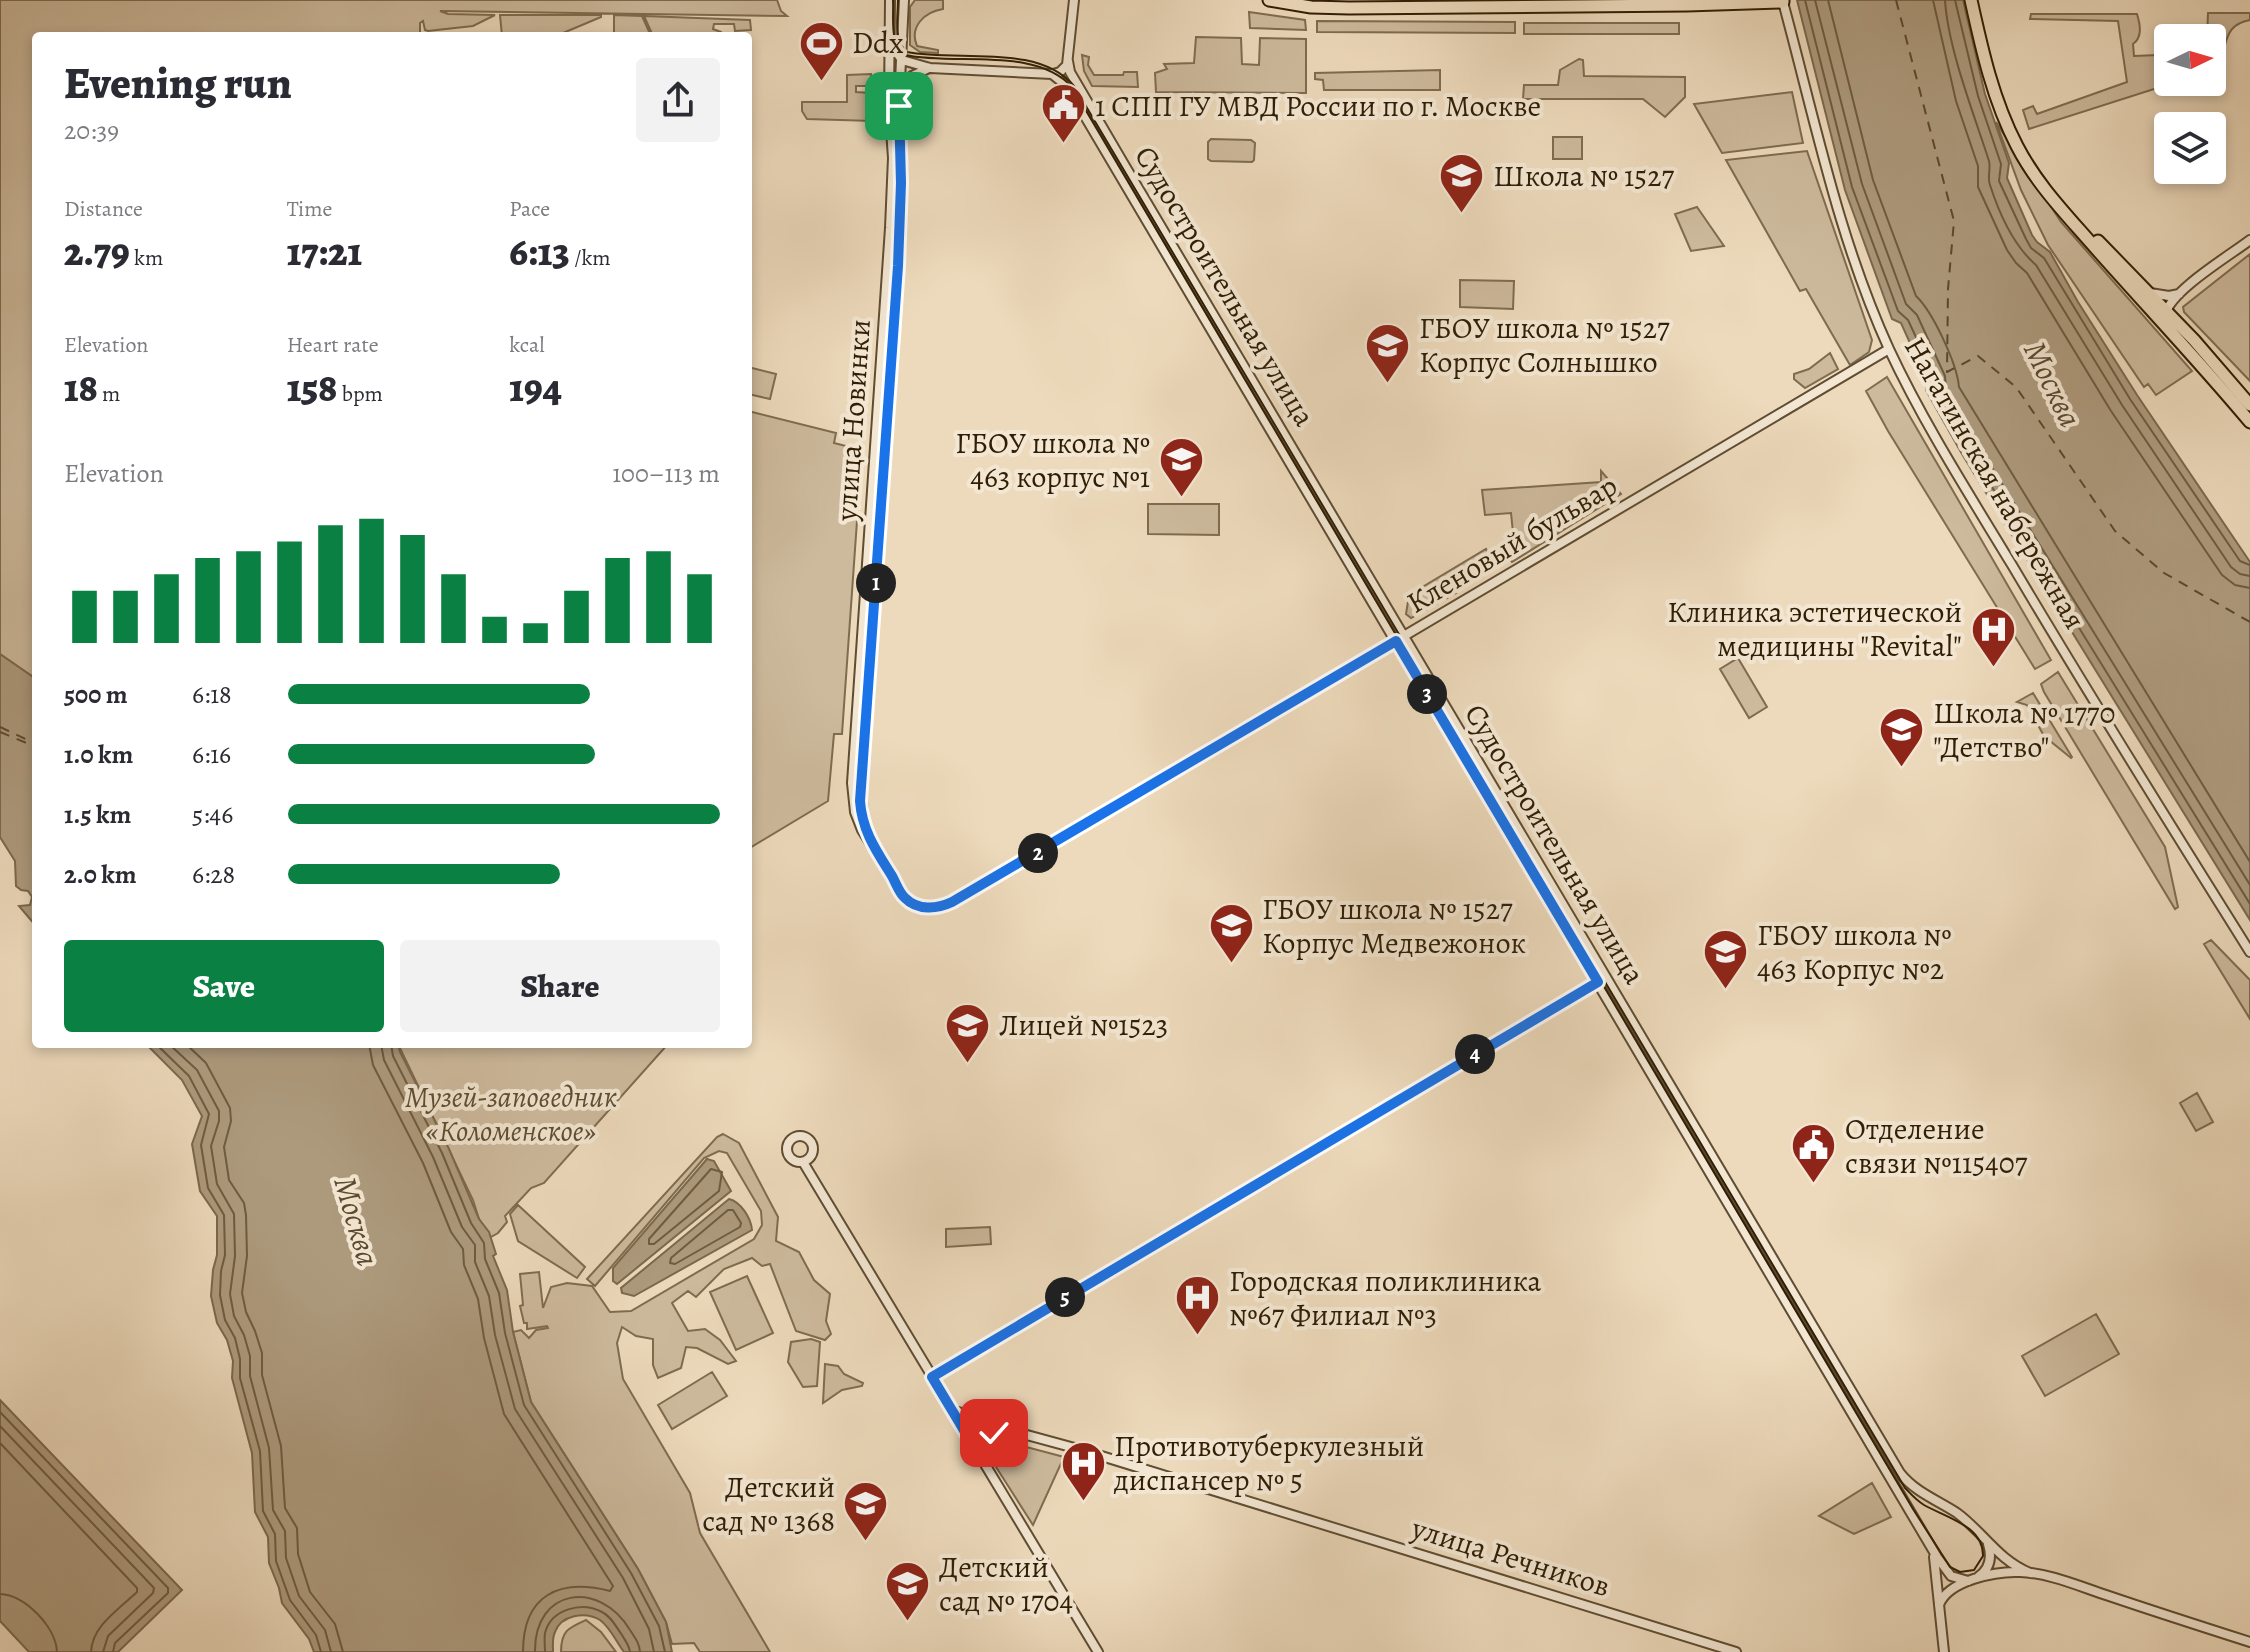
<!DOCTYPE html>
<html lang="en">
<head>
<meta charset="utf-8">
<style>
  :root { --surface:#fff; --page:#f2f2f3; --text:#2b2b33; --muted:#7c7c81; --accent:#0b8043 }
  body { margin:0; font-family:Alegreya,serif; background:var(--page); color:var(--text); height:100vh; display:flex; flex-direction:column; font-size:30px; white-space:nowrap }
  * { box-sizing:border-box; margin:0 }
  p { font-size:26px; color:var(--muted) }
  .icon { flex:none; width:44px; height:44px; fill:none; stroke:currentColor; stroke-width:2; stroke-linecap:round; stroke-linejoin:round }
  .map { position:relative; flex:1; overflow:hidden }
  .details { position:absolute; left:32px; top:32px; width:720px; height:1016px; display:flex; flex-direction:column; background:var(--surface); border-radius:8px; box-shadow:0 4px 12px #0003 }
  .details>* { flex:none }
  .needle { width:52px; rotate:85deg }
  .controls { position:absolute; left:2154px; top:24px; display:grid; gap:16px }
  .controls a { display:grid; place-items:center; width:72px; height:72px; border-radius:8px; background:var(--surface); box-shadow:0 4px 12px #0003; font-size:40px }
  .pin { position:absolute; display:grid; place-items:center; width:68px; height:68px; color:#fff; margin:-34px; border-radius:16px; box-shadow:0 4px 12px #0006 }
  .km { position:absolute; width:40px; height:40px; margin:-20px; border-radius:50%; background:#222; color:#fff; font-size:22px; line-height:40px; text-align:center }
  .round { display:grid; place-items:center; flex:none; width:84px; height:84px; border-radius:8px; background:var(--page) }
  .head { display:flex; align-items:center; justify-content:space-between; height:136px; padding:0 32px }
  h1 { font-size:44px; font-weight:800; line-height:60px }
  .stats { display:grid; grid-template-columns:repeat(3,1fr); gap:12px; height:136px; padding:8px 32px }
  .stats div { display:grid; align-content:center }
  .stats b { font-size:40px; font-weight:800 }
  .stats small { font-size:22px; font-weight:400 }
  .stats p { font-size:22px }
  .chart { height:224px; padding:16px 32px }
  .chart p { display:flex; justify-content:space-between }
  .chart svg { width:100%; height:144px; margin-top:8px; stroke:var(--accent); stroke-width:6 }
  .action { display:flex; gap:16px; margin-top:auto; padding:16px 32px }
  .action a { flex:1; height:92px; border-radius:8px; background:var(--accent); color:#fff; font-size:32px; font-weight:800; line-height:92px; text-align:center }
  .action a+a { background:var(--page); color:var(--text) }
  ul { padding:0 32px; list-style:none; font-size:26px }
  li { display:grid; grid-template-columns:128px 96px 1fr; align-items:center; height:60px }
  li i { height:20px; border-radius:10px; background:var(--accent) }
  .map>svg:first-child { display:block }
  .green { fill:#cdba9d; stroke:#7e6c50; stroke-width:2 }
  .water { fill:#ad9a7d; stroke:#7b684d; stroke-width:2 }
  .lines { fill:none; stroke-linecap:round; stroke-linejoin:round }
  .shore { stroke:#6e5c40; stroke-width:2 }
  .ferry { stroke:#5c492e; stroke-width:2; stroke-dasharray:10 8; stroke-linecap:butt }
  .minor-casing { stroke:#5f4d32; stroke-width:12 }
  .major-casing { stroke:#301e04; stroke-width:15 }
  .minor { stroke:#f3e7d3; stroke-width:8 }
  .major { stroke:#eddabc; stroke-width:11 }
  .tram { stroke:#301e04; stroke-width:2 }
  .route-casing { stroke:#fff; stroke-width:16 }
  .route { stroke:#1a73e8; stroke-width:10 }
  .labels { text-anchor:middle; stroke-width:8; stroke-linejoin:round; paint-order:stroke }
  .poi-label { font-size:30px; fill:#301e04; stroke:#f3e7d3; text-anchor:start }
  .street-label { font-size:30px; fill:#301e04; stroke:#f3e7d3 }
  .park-label { font-size:30px; font-style:italic; fill:#5f4d32; stroke:#f3e7d3 }
  .water-label { font-size:32px; font-style:italic; fill:#5c492e; stroke:#f3e7d3 }
</style>
</head>
<body>
<div class="map">
<svg width="2250" height="1652" viewBox="0 0 2250 1652">
  <rect width="100%" height="100%" fill="#eddabc"/>
  <filter id="stains"><feTurbulence type="fractalNoise" baseFrequency=".0025" numOctaves="4"/><feColorMatrix values="0 0 0 0 .2 0 0 0 0 .09 0 0 0 0 .02 0 0 0 .5 -.17"/></filter>
  <radialGradient id="worn" r=".72"><stop offset=".6" stop-color="#630" stop-opacity="0"/><stop offset="1" stop-color="#630" stop-opacity=".3"/></radialGradient>
  <path class="green" d="M0,0H777L781,11L787,16L440,11L448,14L495,15L473,26L428,31L425,30L423,21L420,23V36H36V679L0,654Z
    M915,0H943V9C924,12 909,27 917,46L938,50V53L920,52L910,45V7Z
    M1249,12L1305,20L1306,30L1250,28Z
    M2208,13H2250V20C2217,26 2232,54 2212,66V38H2207Z
    M2031,14H2137C2140,24 2143,37 2133,44L2134,56L2159,55L2168,57V82H2176L2029,129L2023,110L2033,106L2037,114L2127,82L2118,21L2030,19Z
    M500,15H601V17L556,36H502Z
    M614,15L642,16L651,36H617L614,33Z
    M644,16L750,20L751,30L735,31L734,24H714L713,29L721,32V36H653Z
    M1317,21L1515,22V33L1317,32Z
    M1524,23H1679V34H1524Z
    M1196,37L1241,38L1242,64L1259,65L1260,38L1306,39V93L1156,92L1155,73L1167,69L1164,64L1194,63Z
    M1082,55L1089,57L1088,65L1094,75H1123L1124,72H1137L1138,87L1092,86L1084,71Z
    M1579,59L1583,60L1584,76L1685,77V97L1665,117L1643,99H1523L1524,85H1558L1560,70Z
    M1440,70V90H1324L1323,80L1315,79V73Z
    M871,74V86H856V92L871,93L873,121L807,119L802,111V102H847V75Z
    M1792,92L1803,143L1722,153L1694,104Z
    M1996,122L2061,222L2192,371L2156,395L2148,384L2144,387L2048,245L2021,190Z
    M1553,137H1582V159H1553Z
    M1211,139L1251,140L1255,143L1254,160L1252,162L1211,161L1208,159V142Z
    M1807,151L1872,340L1869,352L1850,365L1806,289L1800,291L1726,160Z
    M1697,207L1724,246L1691,251L1675,214Z
    M2250,254V381L2184,312L2183,307Z
    M1460,280L1514,281L1513,309L1460,307Z
    M1830,353L1838,369L1805,388L1794,379V374L1809,369Z
    M748,367L776,374L770,399L748,394Z
    M1887,377L2051,660L2035,669L1888,431L1866,391Z
    M748,411L836,433L834,443L862,450L842,734H834L828,801L748,849Z
    M1601,471L1621,494L1512,562L1506,556L1517,550L1510,537L1513,533L1511,513L1485,515L1482,490L1601,482Z
    M1148,504H1219V535L1148,534Z
    M1486,549L1495,566L1452,589L1456,593L1411,618L1406,614L1409,595Z
    M1738,658L1767,707L1749,718L1720,669Z
    M2058,672L2165,847L2178,907L2175,909L2044,692L2041,684Z
    M2033,693L2072,757L2071,758L2044,736L2027,705L2017,702Z
    M2211,940L2250,980V1019L2204,944Z
    M398,1044H668L544,1183L531,1188L505,1216L507,1222L498,1233L491,1237L479,1219L473,1200Z
    M2197,1093L2213,1122L2196,1131L2180,1103Z
    M723,1134L739,1143L778,1217L776,1241L799,1252L814,1280L830,1294L826,1321L831,1334L825,1340L796,1331L770,1264L762,1266L752,1258L724,1269L696,1297L688,1291L672,1303L688,1331L705,1329L720,1340L736,1361L728,1364L697,1348L686,1347L681,1368L658,1378L653,1365V1339L636,1336L622,1327L617,1343L623,1379L690,1493L700,1533L770,1652H700L694,1643L672,1644L666,1622L638,1569L531,1402L513,1332L521,1330L529,1338L536,1330L548,1328L547,1326L527,1329V1323H524L520,1306L523,1305L520,1274L539,1272L543,1308L551,1287L567,1283L592,1286L610,1312L631,1311L754,1239L762,1225L761,1211L727,1153L719,1151L704,1158L595,1286L587,1279L717,1137Z
    M518,1205L585,1267L577,1278L518,1241L510,1214Z
    M990,1227L991,1244L946,1247V1229Z
    M747,1276L773,1333L736,1350L710,1292Z
    M2096,1314L2119,1354L2045,1396L2022,1356Z
    M811,1339L820,1342L817,1386L803,1387L788,1362L791,1342Z
    M825,1364L838,1366L844,1374L863,1383L862,1386L842,1390L823,1403Z
    M712,1372L727,1396L672,1429L658,1405Z
    M1000,1440L1064,1457L1033,1525L989,1456L988,1448L992,1442Z
    M1872,1483L1891,1517L1854,1534L1819,1516Z
    M586,1620L601,1632L616,1652H561C561,1631 568,1628 586,1620Z"/>
  <path class="water" d="M1797,0H1963L1985,94L2009,163L2007,178L2032,235L2037,242L2050,252L2078,302L2137,395L2250,562V920L1962,454L1926,390L1928,383L1901,323L1892,319L1845,190Z
    M0,654L36,679V926L19,906L30,905L32,897L28,891L21,890L16,886L15,861L0,837Z
    M146,1044H398L400,1052L449,1149L479,1219L489,1232L496,1254L493,1256L507,1290L513,1332L531,1402L638,1569L666,1622L672,1652H624C616,1642 611,1628 600,1620C585,1611 561,1615 555,1632C552,1638 553,1645 553,1652H314L309,1639L282,1603L279,1588L269,1563L268,1537L255,1512L252,1453L232,1378L233,1361L227,1340L217,1323L211,1296L213,1270L217,1255V1216L200,1191L192,1144L202,1116L182,1080Z
    M707,1159L714,1161L731,1191L617,1284L613,1281V1268Z
    M729,1199C741,1202 751,1218 752,1230L634,1296L622,1293L621,1288Z
    M0,1400L182,1590L118,1652H29L0,1621Z"/>
  <g class="lines">
    <path class="shore" d="M1805,0L1852,187L1898,311L1908,320L1936,380L1935,391L1969,450L2250,904
      M1815,0L1862,184L1906,304L1917,315L1945,376L1946,390L1978,445L2250,885
      M1828,0L1873,180L1916,296C1933,312 1957,364 1959,387L2250,862
      M1933,0L1956,101L1978,166V187L2007,250L2016,263L2027,273L2111,411L2222,575L2235,585L2250,588
      M1945,0C1948,49 1974,114 1989,161C1991,169 1987,177 1990,185C1999,213 2014,246 2036,265L2122,405L2231,567L2240,574L2250,576
      M1955,0L1978,96L2001,164L1999,181L2026,239L2031,248L2044,258L2130,399L2240,561L2250,565
      M156,1044L189,1076L209,1114L201,1145L208,1188L224,1215L225,1255L221,1271L220,1295L225,1320L235,1338L240,1359V1378L260,1451L263,1511L275,1534L276,1561L290,1600L316,1635L321,1652
      M169,1044L197,1070L219,1111V1121L211,1146L217,1184L234,1214L235,1256L230,1294L234,1316L244,1335L250,1356V1376L269,1448L273,1510L285,1531L286,1558L299,1596L325,1630L331,1652
      M186,1044L206,1063L230,1108L231,1121L224,1147L229,1180L244,1203L246,1215L247,1256L242,1293L246,1312L255,1331L262,1353V1375L281,1446L285,1508L297,1528L298,1554L310,1592L335,1624L343,1652
      M369,1044L373,1065L423,1163L451,1232L463,1249L464,1265L478,1299L484,1338L504,1414L613,1586L610,1591C559,1578 523,1595 523,1652
      M381,1044L384,1060L433,1157L462,1227L475,1245V1262L489,1296L495,1335L515,1409L623,1578L649,1629L654,1652
      M391,1044L393,1056L442,1153L471,1223L484,1243L485,1259L499,1293L505,1333L524,1405L631,1573L659,1626L665,1652
      M711,1169L722,1172L719,1191L654,1244H649V1239Z
      M728,1210H733L741,1223L740,1227L675,1264L670,1263L671,1258Z
      M0,1412L168,1588V1593L115,1643L113,1652
      M0,1426L154,1588L153,1593L108,1636L103,1652
      M0,1443L137,1588V1592C119,1609 92,1626 91,1652
      M0,1594C25,1595 56,1627 57,1652
      M535,1652C534,1588 599,1579 630,1630C635,1638 639,1642 640,1652
      M545,1652C545,1646 544,1639 545,1633C551,1609 582,1601 602,1612C612,1617 616,1627 622,1635C626,1642 629,1645 630,1652"/>
    <path class="ferry" d="M1896,0L1954,221L1948,289L1947,372L1978,356L2016,387L2115,531L2164,573L2250,622
      M0,727L36,744
      M0,732L36,747"/>
    <defs>
      <path id="minor" d="M890,0L889,101L893,158L890,228L852,783L855,812L862,830L905,898L925,908H935L952,902L978,888L1889,349
        M1783,2C1815,120 1838,237 1889,349C1924,424 1969,494 2012,565C2089,695 2169,823 2250,952
        M892,46L902,60L930,68L1052,74L1067,86L1937,1557L1951,1576L1968,1581
        M1068,61L1070,72L1125,166L1900,1473C1915,1492 1937,1500 1957,1513C1984,1533 1998,1560 2030,1573
        M1053,74L1060,72L1067,65L1074,0
        M902,92L912,76L929,68
        M2150,293L2169,296L2179,294
        M2165,315C2170,291 2229,256 2250,240
        M864,823L861,791L898,266L901,183L899,101L904,0
        M787 1149a13 13 0 1 1 26 0a13 13 0 1 1-26 0Z
        M803,1162L1098,1652
        M932,1377L1602,980
        M952,1410L1016,1432L1082,1450L1736,1652
        M980,1456C981,1438 989,1432 1007,1432
        M1934,1557L1944,1652
        M1978,1577C1990,1569 1992,1557 1988,1544
        M1939,1605C1948,1580 1997,1571 2020,1572C2050,1573 2081,1587 2109,1596C2156,1612 2203,1627 2250,1642"/>
      <path id="major" d="M1269,0L1311,7L1349,8L1687,5L1783,2V0
        M1971,0C1982,50 1993,100 2017,146C2036,183 2064,212 2091,243C2144,303 2199,361 2250,422
        M2098,241L2194,340L2250,405"/>
    </defs>
    <use href="#minor" class="minor-casing"/>
    <use href="#major" class="major-casing"/>
    <use href="#minor" class="minor"/>
    <use href="#major" class="major"/>
    <path class="tram" d="M893,0C894,18 889,43 905,55C956,66 1035,46 1072,87L1913,1509L1950,1567L1960,1572L1974,1570L1983,1556C1984,1526 1945,1517 1924,1505C1916,1500 1911,1494 1905,1488L1074,86C1038,43 958,62 907,52C893,41 898,17 898,0"/>
  </g>
  <g class="lines">
    <defs>
      <path id="route" d="M899,106L901,183L898,266L860,801C862,831 877,852 892,876C896,883 899,893 905,898C918,911 937,909 952,902L1396,641L1598,982L932,1377L980,1457L981,1443L994,1433"/>
    </defs>
    <use href="#route" class="route-casing"/>
    <use href="#route" class="route"/>
  </g>
  <defs>
    <symbol id="stadium-pin" viewBox="-11 -11 22 30"><path d="M0 17L-7.5 6A9.5 9.5 0 1 1 7.5 6Z" fill="#8f2418" stroke="#f3e7d3"/><path d="M0-5a6.5 5 0 1 0 0 10a6.5 5 0 1 0 0-10ZM-3.5-1.8h7v3.6h-7Z" fill="#fff"/></symbol>
    <symbol id="civic-pin" viewBox="-11 -11 22 30"><path d="M0 17L-7.5 6A9.5 9.5 0 1 1 7.5 6Z" fill="#8f2418" stroke="#f3e7d3"/><path d="M-.6-6.5H3V-4.5H.6V-3L4-1V1h2V6H-6V1h2V-1L-.6-3ZM-1.2 2.5V6h2.4V2.5Z" fill="#fff"/></symbol>
    <symbol id="school-pin" viewBox="-11 -11 22 30"><path d="M0 17L-7.5 6A9.5 9.5 0 1 1 7.5 6Z" fill="#8f2418" stroke="#f3e7d3"/><path d="M0-5L7-2L0 1L-7-2ZM-4 1L0 2.5L4 1V4Q0 6-4 4Z" fill="#fff"/></symbol>
    <symbol id="hospital-pin" viewBox="-11 -11 22 30"><path d="M0 17L-7.5 6A9.5 9.5 0 1 1 7.5 6Z" fill="#8f2418" stroke="#f3e7d3"/><path d="M-5-5h3v3.5h4V-5h3V5h-3V1.5h-4V5h-3Z" fill="#fff"/></symbol>
  </defs>
  <g fill-rule="evenodd">
    <use href="#stadium-pin" x="796" y="18" width="51" height="69"/>
    <use href="#civic-pin" x="1038" y="80" width="51" height="69"/>
    <use href="#school-pin" x="1436" y="150" width="51" height="69"/>
    <use href="#school-pin" x="1362" y="320" width="51" height="69"/>
    <use href="#school-pin" x="1156" y="434" width="51" height="69"/>
    <use href="#hospital-pin" x="1968" y="604" width="51" height="69"/>
    <use href="#school-pin" x="1876" y="704" width="51" height="69"/>
    <use href="#school-pin" x="1206" y="900" width="51" height="69"/>
    <use href="#school-pin" x="1700" y="926" width="51" height="69"/>
    <use href="#school-pin" x="942" y="1000" width="51" height="69"/>
    <use href="#civic-pin" x="1788" y="1120" width="51" height="69"/>
    <use href="#hospital-pin" x="1172" y="1272" width="51" height="69"/>
    <use href="#hospital-pin" x="1058" y="1438" width="51" height="69"/>
    <use href="#school-pin" x="840" y="1478" width="51" height="69"/>
    <use href="#school-pin" x="882" y="1558" width="51" height="69"/>
  </g>
  <g class="labels">
    <g class="poi-label">
      <text x="852" y="53">Ddx</text>
      <text x="1095" y="116">1 СПП ГУ МВД России по г. Москве</text>
      <text x="1493" y="186">Школа № 1527</text>
      <text x="1419" y="338">ГБОУ школа № 1527<tspan x="1419" dy="34">Корпус Солнышко</tspan></text>
      <text x="1150" y="453" text-anchor="end">ГБОУ школа №<tspan x="1150" dy="34">463 корпус №1</tspan></text>
      <text x="1962" y="622" text-anchor="end">Клиника эстетической<tspan x="1962" dy="34">медицины "Revital"</tspan></text>
      <text x="1933" y="723">Школа № 1770<tspan x="1933" dy="34">"Детство"</tspan></text>
      <text x="1262" y="919">ГБОУ школа № 1527<tspan x="1262" dy="34">Корпус Медвежонок</tspan></text>
      <text x="1757" y="945">ГБОУ школа №<tspan x="1757" dy="34">463 Корпус №2</tspan></text>
      <text x="999" y="1035">Лицей №1523</text>
      <text x="1845" y="1139">Отделение<tspan x="1845" dy="34">связи №115407</tspan></text>
      <text x="1229" y="1291">Городская поликлиника<tspan x="1229" dy="34">№67 Филиал №3</tspan></text>
      <text x="1114" y="1456">Противотуберкулезный<tspan x="1114" dy="34">диспансер № 5</tspan></text>
      <text x="835" y="1497" text-anchor="end">Детский<tspan x="835" dy="34">сад № 1368</tspan></text>
      <text x="939" y="1577">Детский<tspan x="939" dy="34">сад № 1704</tspan></text>
    </g>
    <g class="street-label">
      <text transform="translate(1225 286) rotate(59)" y="10">Судостроительная улица</text>
      <text transform="translate(853 420) rotate(-86)" y="10">улица Новинки</text>
      <text transform="translate(1995 483) rotate(60)" y="10">Нагатинская набережная</text>
      <text transform="translate(1512 544) rotate(-31)" y="10">Кленовый бульвар</text>
      <text transform="translate(1555 844) rotate(59)" y="10">Судостроительная улица</text>
      <text transform="translate(1511 1557) rotate(17)" y="10">улица Речников</text>
    </g>
    <g class="park-label">
      <text x="511" y="1107">Музей-заповедник<tspan x="511" dy="34">«Коломенское»</tspan></text>
    </g>
    <g class="water-label">
      <text transform="translate(2053 384) rotate(64)" y="11">Москва</text>
      <text transform="translate(357 1221) rotate(74)" y="11">Москва</text>
    </g>
  </g>
  <rect width="100%" height="100%" filter="url(#stains)"/>
  <rect width="100%" height="100%" fill="url(#worn)"/>
</svg>
<div class="controls">
<a><svg class="needle" viewBox="-14 -14 28 28"><path d="M0-13l5 13h-10z" fill="#e53935"/><path d="M0 13l5-13h-10z" fill="#7c7c81"/></svg></a>
<a><svg class="icon" aria-label="layers" viewBox="0 0 24 24"><path d="M12 4l9 5-9 5-9-5zM3 14l9 5 9-5"/></svg></a>
</div>
<div class="pin" style="left:899px;top:106px;background:#1e9e55"><svg class="icon" aria-label="arrive" viewBox="0 0 24 24"><path d="M6 21V4h12l-3 4 3 4H6"/></svg></div>
<div class="pin" style="left:994px;top:1433px;background:#d93025"><svg class="icon" aria-label="check" viewBox="0 0 24 24"><path d="M5 12l5 5 9-10"/></svg></div>
<b class="km" style="left:876px;top:583px">1</b>
<b class="km" style="left:1038px;top:853px">2</b>
<b class="km" style="left:1427px;top:694px">3</b>
<b class="km" style="left:1475px;top:1054px">4</b>
<b class="km" style="left:1065px;top:1297px">5</b>
<section class="details">
<div class="head"><div><h1>Evening run</h1><p>20:39</p></div><a class="round"><svg class="icon" aria-label="share" viewBox="0 0 24 24"><path d="M12 15V3M7 8l5-5 5 5M5 13v7h14v-7"/></svg></a></div>
<div class="stats">
<div><p>Distance</p><b>2.79<small> km</small></b></div>
<div><p>Time</p><b>17:21</b></div>
<div><p>Pace</p><b>6:13<small> /km</small></b></div>
</div>
<div class="stats">
<div><p>Elevation</p><b>18<small> m</small></b></div>
<div><p>Heart rate</p><b>158<small> bpm</small></b></div>
<div><p>kcal</p><b>194</b></div>
</div>
<div class="chart"><p><span>Elevation</span>100–113 m</p>
<svg viewBox="0 0 160 44" preserveAspectRatio="none"><path d="M5 44V28M15 44V28M25 44V23M35 44V18M45 44V16M55 44V13M65 44V8M75 44V6M85 44V11M95 44V23M105 44V36M115 44V38M125 44V28M135 44V18M145 44V16M155 44V23"/></svg>
</div>
<ul>
<li><b>500 m</b>6:18<i style="width:70%"></i></li>
<li><b>1.0 km</b>6:16<i style="width:71%"></i></li>
<li><b>1.5 km</b>5:46<i style="width:100%"></i></li>
<li><b>2.0 km</b>6:28<i style="width:63%"></i></li>
</ul>
<div class="action"><a>Save</a><a>Share</a></div>
</section>
</div>
</body>
</html>
